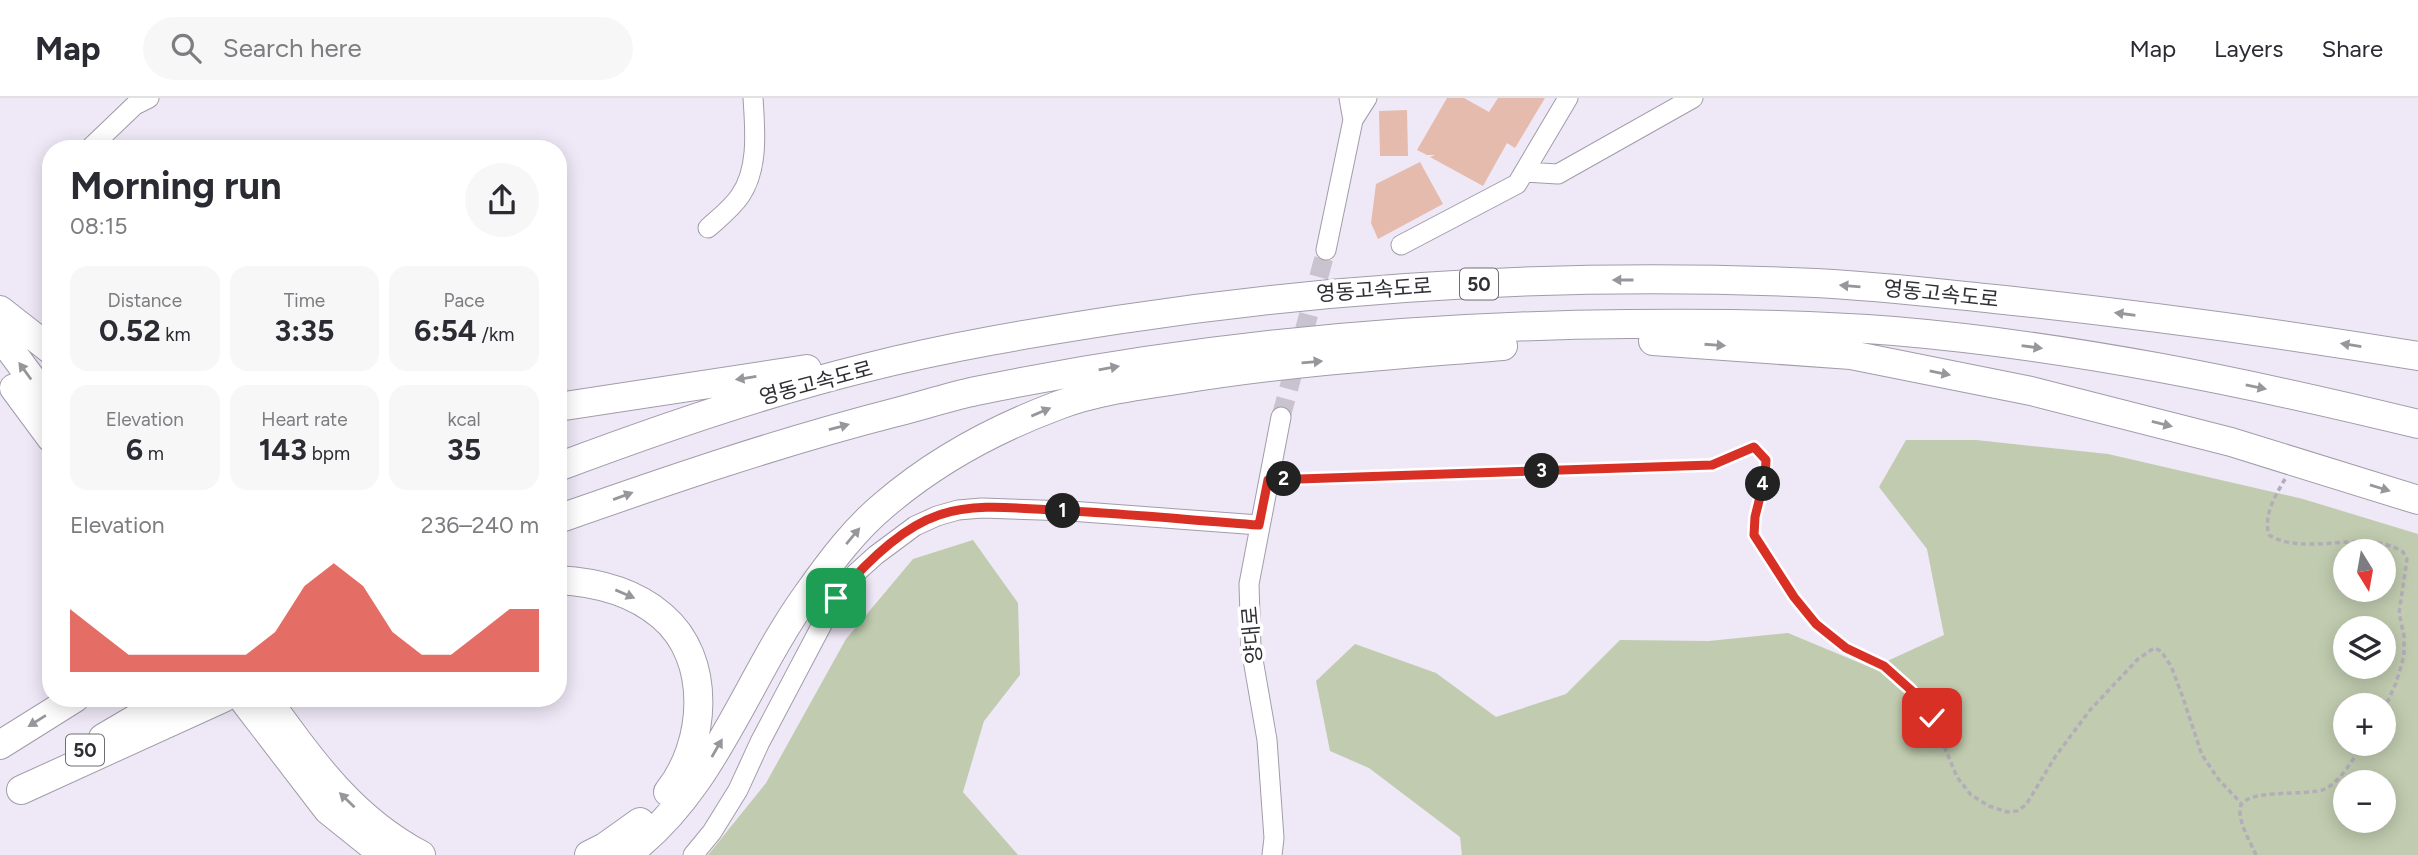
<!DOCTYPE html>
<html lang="en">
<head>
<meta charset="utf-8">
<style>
  :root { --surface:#fff; --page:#f7f7f7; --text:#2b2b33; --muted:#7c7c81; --line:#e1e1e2; --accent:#d93025 }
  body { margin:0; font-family:Figtree,"Noto Sans KR",sans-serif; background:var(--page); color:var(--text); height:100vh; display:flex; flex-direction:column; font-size:26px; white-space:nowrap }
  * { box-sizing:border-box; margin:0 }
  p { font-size:23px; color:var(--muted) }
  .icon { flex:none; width:38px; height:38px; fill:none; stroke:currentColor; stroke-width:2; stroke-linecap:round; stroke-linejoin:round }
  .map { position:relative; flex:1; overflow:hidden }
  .panel { position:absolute; left:42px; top:42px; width:525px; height:567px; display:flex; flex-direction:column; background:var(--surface); border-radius:28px; box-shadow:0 4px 18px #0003 }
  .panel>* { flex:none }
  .needle { width:46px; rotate:169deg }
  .controls { position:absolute; left:2333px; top:441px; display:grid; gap:14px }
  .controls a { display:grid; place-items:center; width:63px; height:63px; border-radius:50%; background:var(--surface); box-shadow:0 4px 18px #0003; font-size:35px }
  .pin { position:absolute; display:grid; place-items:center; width:60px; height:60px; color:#fff; margin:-30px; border-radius:14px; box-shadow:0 4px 10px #0006 }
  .km { position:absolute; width:35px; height:35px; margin:-18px; border-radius:50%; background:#222; color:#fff; font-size:19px; line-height:35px; text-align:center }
  .round { display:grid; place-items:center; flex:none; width:74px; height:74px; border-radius:37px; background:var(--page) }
  .overview { display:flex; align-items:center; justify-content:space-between; height:119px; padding:0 28px }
  h1 { font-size:38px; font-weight:700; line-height:52px }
  .metrics { display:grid; grid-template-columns:repeat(3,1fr); gap:10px; height:119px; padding:7px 28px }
  .metrics div { display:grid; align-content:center; border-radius:18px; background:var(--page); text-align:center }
  .metrics b { font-size:30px; font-weight:700 }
  .metrics small { font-size:19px; font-weight:400 }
  .metrics p { font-size:19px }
  .chart { height:196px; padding:14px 28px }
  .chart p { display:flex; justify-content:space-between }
  .chart svg { width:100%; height:126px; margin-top:7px; fill:var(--accent); opacity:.7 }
  header { display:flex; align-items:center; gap:42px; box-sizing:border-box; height:98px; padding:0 35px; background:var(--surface); border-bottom:2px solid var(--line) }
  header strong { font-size:33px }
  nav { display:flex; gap:38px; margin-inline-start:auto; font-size:24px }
  .search { width:490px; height:63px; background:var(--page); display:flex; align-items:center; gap:18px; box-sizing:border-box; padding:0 24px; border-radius:38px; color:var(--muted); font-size:26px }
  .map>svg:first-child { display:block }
  .green { fill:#c0cbaf; fill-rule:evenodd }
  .building { fill:#e5bbad }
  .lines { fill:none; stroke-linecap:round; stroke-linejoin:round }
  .minor-tunnel { stroke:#c9c3d0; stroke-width:19; stroke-dasharray:19 10; stroke-linecap:butt }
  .minor-casing { stroke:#a29caa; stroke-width:21 }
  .highway-casing { stroke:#a29caa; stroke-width:30 }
  .path { stroke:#b3adb9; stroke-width:3.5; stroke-dasharray:5 3.5; stroke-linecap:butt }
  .minor { stroke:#fff; stroke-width:19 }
  .highway { stroke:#fff; stroke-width:28 }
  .oneway { fill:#98969a }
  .route-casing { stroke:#fff; stroke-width:14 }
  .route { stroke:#d93025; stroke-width:9 }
  .labels { text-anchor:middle; stroke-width:7; stroke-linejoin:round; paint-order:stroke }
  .shield { fill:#fff; stroke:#6f6d71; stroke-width:2 }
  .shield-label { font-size:19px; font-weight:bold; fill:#312e34 }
  .street-label { font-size:21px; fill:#312e34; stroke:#fff }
</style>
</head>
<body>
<header>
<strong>Map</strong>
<div class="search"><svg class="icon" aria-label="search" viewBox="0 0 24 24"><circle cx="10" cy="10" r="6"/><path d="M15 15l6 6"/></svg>Search here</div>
<nav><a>Map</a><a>Layers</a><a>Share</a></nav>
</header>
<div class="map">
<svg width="2418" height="757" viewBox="0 0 2418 757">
  <rect width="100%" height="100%" fill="#efe8f7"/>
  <path class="green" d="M1906,342H1976L2108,356L2303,401L2418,436V757H1462L1460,739L1369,670L1330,653L1316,583L1355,546L1436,575L1496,619L1566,596L1620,542L1709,543L1788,535L1872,570L1944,537L1927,451L1879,389ZM2345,453H2384V492H2345ZM2345,530H2384V569H2345ZM2345,607H2384V646H2345ZM2345,684H2384V723H2345Z
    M973,442L1018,505L1020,577L984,623L963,694L1018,757H708L766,685L846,541L913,461Z"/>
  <path class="building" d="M1447,0H1464L1489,14L1498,0H1545L1515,50L1507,45L1483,88L1430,59L1435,57H1427L1417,52Z
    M1407,12L1408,58H1380L1379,13Z
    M1420,64L1443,106L1378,141L1371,125L1376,86Z"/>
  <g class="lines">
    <path class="minor-tunnel" d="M1281,319L1326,152"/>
    <defs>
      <path id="minor" d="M1353,22L1367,0
        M89,51L135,7L149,0
        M1524,74L1558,76L1693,0
        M708,130C719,120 732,110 740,98C759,71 755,31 753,0
        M1401,147L1517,86L1568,0
        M1326,152L1353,22L1349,0
        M693,757L712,734L738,692L760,644L836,500L856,475L876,457L915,428L937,418L958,412L982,410L1070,413L1259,427
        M1272,757L1274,740L1267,642L1251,550L1249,486L1281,319"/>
      <path id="highway" d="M0,212L51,252
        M0,238L51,307
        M1653,243L1851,257L2031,293L2231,344L2418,402
        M14,290L51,340
        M558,309L807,271
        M558,369C659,331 760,296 865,270C947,249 1032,235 1116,222C1347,187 1582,174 1816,185C1876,188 1936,195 1995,201C2136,216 2278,235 2418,258
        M558,421C669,382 780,344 893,315C921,308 948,299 976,293C1190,249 1410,228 1628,226C1717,225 1806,226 1894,233C2071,248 2246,284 2418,326
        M558,482C596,484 633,493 662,518C713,561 706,647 668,694
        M242,600L328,712L379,753
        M266,600C311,662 351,720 421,757
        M103,640L171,600
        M0,647L75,600
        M21,692L223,600
        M589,757L605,749L640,724
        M626,757C715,692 746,580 809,494C831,463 855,431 884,407C934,364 997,330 1059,307C1097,293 1137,288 1177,282C1285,264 1394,257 1503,248"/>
    </defs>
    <use href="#minor" class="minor-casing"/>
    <use href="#highway" class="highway-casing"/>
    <path class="path" d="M1285,381L1712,367L1753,349L1766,361L1765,379L1755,419L1754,437L1794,499L1816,526L1846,550L1884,568L1911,592L1932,619L1957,679L1971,697L1989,708L2007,714L2017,713L2026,707L2055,659L2090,612L2138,561L2154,550L2161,553L2171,568L2182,597L2202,657L2219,682L2241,705
      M2285,381C2275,398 2263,418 2269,437C2307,460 2364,429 2403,454L2407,461L2399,515L2404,538V558L2396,585L2384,612
      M2256,757C2250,743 2239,726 2240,711C2241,689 2308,699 2325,691C2340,684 2354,660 2363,646"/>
    <use href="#minor" class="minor"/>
    <use href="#highway" class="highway"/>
  </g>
  <defs><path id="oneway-solid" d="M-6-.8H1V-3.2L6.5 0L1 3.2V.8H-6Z" transform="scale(1.75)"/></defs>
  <g class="oneway">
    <use href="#oneway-solid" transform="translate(1623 182) rotate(-180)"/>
    <use href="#oneway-solid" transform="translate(1850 188) rotate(-175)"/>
    <use href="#oneway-solid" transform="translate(2125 216) rotate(-172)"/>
    <use href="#oneway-solid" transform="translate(1715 247) rotate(4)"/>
    <use href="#oneway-solid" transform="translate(2351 247) rotate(-171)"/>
    <use href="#oneway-solid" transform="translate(2032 249) rotate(8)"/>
    <use href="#oneway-solid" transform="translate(1312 264) rotate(-5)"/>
    <use href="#oneway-solid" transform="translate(1109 270) rotate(-10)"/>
    <use href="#oneway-solid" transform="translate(25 273) rotate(-126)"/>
    <use href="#oneway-solid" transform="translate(1940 275) rotate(11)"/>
    <use href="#oneway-solid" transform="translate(746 280) rotate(171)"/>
    <use href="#oneway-solid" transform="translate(2256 289) rotate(11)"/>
    <use href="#oneway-solid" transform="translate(1041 314) rotate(-23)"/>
    <use href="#oneway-solid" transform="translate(2162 326) rotate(14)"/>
    <use href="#oneway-solid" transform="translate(839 329) rotate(-15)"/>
    <use href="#oneway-solid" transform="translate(2380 390) rotate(17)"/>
    <use href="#oneway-solid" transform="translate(623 398) rotate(-20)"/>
    <use href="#oneway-solid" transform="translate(853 438) rotate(-50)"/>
    <use href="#oneway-solid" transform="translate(625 496) rotate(23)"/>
    <use href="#oneway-solid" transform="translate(37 623) rotate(148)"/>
    <use href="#oneway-solid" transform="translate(717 650) rotate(-60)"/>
    <use href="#oneway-solid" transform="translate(347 702) rotate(-136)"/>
  </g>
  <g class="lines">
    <defs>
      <path id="route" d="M836,500C862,469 900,430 939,417C974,405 1014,410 1051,412C1120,415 1189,422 1259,427L1268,382L1712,367L1754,349L1766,362L1765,379L1755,419L1754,437L1794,499L1816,526L1846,550L1884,568L1911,592L1932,620"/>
    </defs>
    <use href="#route" class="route-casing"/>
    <use href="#route" class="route"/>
  </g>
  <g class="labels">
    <g class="shield">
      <rect x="1460" y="170.5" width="38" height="31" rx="5"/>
      <rect x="66" y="636.5" width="38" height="31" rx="5"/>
    </g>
    <g class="shield-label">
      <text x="1479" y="193">50</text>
      <text x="85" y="659">50</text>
    </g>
    <g class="street-label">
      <text transform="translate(1374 192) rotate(-4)" y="7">영동고속도로</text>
      <text transform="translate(1941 196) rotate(6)" y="7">영동고속도로</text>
      <text transform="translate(816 285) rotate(-15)" y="7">영동고속도로</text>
      <text transform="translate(1252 537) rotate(-95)" y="7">양대로</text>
    </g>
  </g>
</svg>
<div class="controls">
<a><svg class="needle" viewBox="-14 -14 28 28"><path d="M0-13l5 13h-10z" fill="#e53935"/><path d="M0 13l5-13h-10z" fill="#7c7c81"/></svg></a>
<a><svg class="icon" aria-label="layers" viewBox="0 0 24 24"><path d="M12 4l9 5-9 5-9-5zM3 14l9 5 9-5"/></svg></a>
<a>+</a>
<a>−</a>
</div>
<div class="pin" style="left:836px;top:500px;background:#1e9e55"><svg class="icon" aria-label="arrive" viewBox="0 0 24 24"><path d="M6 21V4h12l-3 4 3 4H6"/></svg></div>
<div class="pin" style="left:1932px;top:620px;background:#d93025"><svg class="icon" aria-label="check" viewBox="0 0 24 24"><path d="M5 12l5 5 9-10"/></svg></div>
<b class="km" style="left:1063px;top:413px">1</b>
<b class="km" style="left:1284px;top:381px">2</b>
<b class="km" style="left:1542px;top:373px">3</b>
<b class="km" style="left:1763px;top:386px">4</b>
<section class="panel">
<div class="overview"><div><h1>Morning run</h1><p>08:15</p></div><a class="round"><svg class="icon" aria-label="share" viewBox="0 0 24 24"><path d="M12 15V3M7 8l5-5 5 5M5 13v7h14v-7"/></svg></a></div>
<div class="metrics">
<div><p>Distance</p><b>0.52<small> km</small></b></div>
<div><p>Time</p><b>3:35</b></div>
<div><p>Pace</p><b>6:54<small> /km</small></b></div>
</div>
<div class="metrics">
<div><p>Elevation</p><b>6<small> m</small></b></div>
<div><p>Heart rate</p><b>143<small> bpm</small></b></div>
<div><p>kcal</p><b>35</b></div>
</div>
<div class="chart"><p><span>Elevation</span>236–240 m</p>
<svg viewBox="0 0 160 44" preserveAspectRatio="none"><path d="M0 44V22L10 30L20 38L30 38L40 38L50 38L60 38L70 30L80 14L90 6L100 14L110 30L120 38L130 38L140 30L150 22L160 22V44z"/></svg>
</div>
</section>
</div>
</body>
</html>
